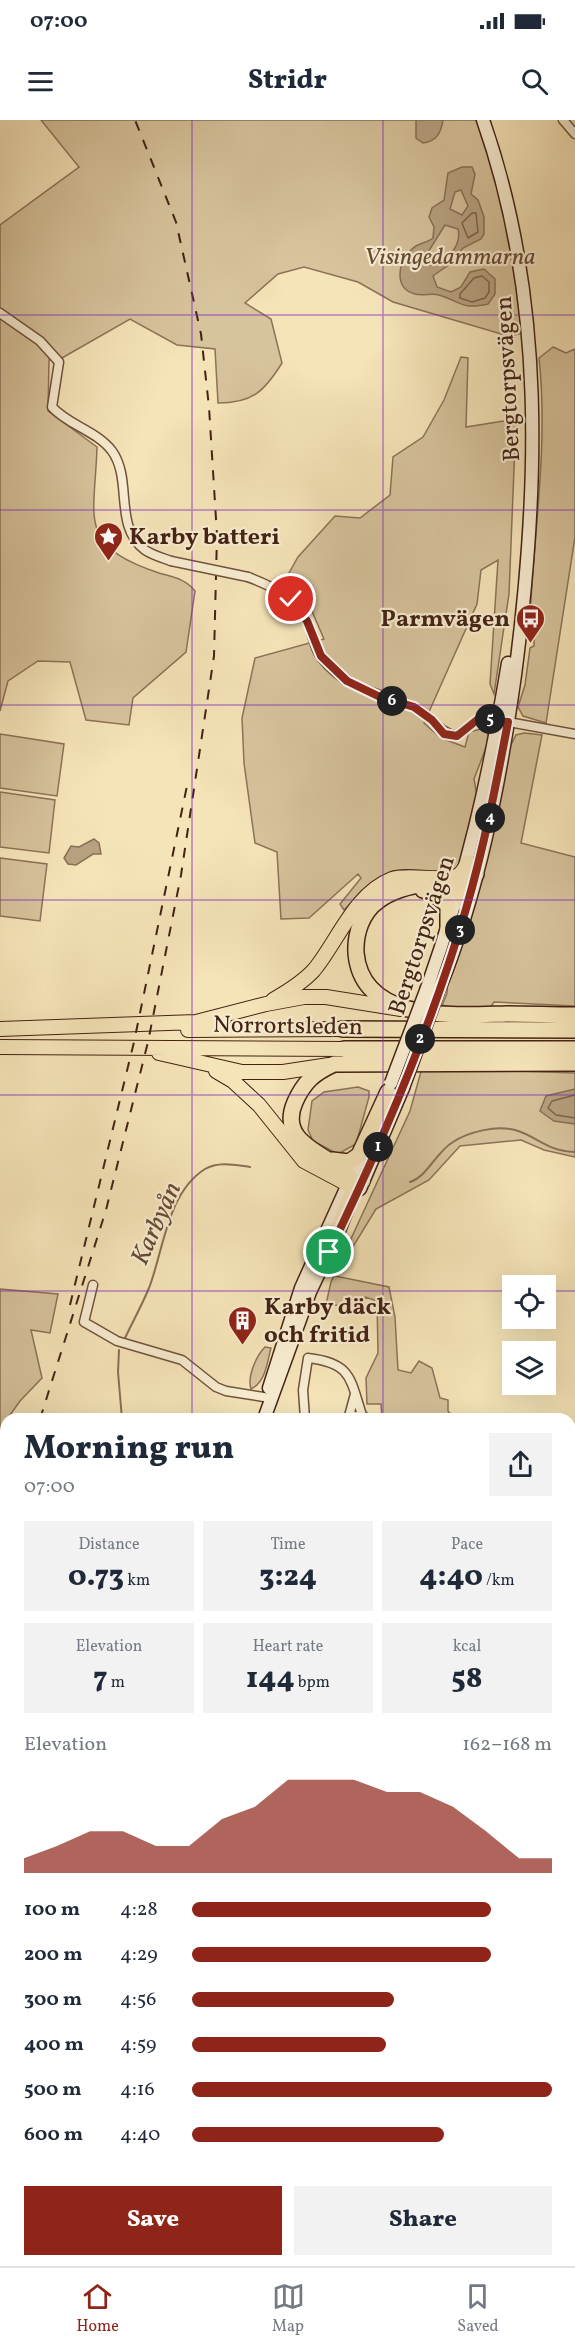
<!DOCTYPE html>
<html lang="en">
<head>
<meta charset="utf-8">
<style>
  :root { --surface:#fff; --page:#f2f2f3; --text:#1f2937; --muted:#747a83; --line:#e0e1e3; --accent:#8f2418 }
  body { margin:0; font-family:Vollkorn,serif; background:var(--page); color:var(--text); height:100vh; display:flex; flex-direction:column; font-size:22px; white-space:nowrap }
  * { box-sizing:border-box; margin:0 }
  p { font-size:20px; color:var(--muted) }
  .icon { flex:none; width:33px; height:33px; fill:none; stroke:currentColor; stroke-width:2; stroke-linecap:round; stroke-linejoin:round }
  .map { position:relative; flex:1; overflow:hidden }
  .side { position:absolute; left:0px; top:1293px; width:576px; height:854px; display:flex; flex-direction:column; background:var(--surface); border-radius:18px 18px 0 0; box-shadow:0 6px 24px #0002 }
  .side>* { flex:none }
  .tools { position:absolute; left:502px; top:1155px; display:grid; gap:12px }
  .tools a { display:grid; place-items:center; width:54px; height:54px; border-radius:0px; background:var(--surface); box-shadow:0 6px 24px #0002; font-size:30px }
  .pin { position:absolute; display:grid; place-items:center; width:51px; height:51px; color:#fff; margin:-26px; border:3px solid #fff; border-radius:50%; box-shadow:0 2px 6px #0007 }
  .km { position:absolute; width:30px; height:30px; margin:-15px; border-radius:50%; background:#222; color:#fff; font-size:16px; line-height:30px; text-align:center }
  .round { display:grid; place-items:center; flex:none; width:63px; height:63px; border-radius:0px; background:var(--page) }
  .head { display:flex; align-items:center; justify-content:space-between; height:102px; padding:0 24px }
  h1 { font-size:33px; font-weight:800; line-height:45px }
  .stats { display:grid; grid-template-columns:repeat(3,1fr); gap:9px; height:102px; padding:6px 24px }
  .stats div { display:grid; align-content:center; border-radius:0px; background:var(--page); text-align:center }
  .stats b { font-size:30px; font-weight:800 }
  .stats small { font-size:16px; font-weight:400 }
  .stats p { font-size:16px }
  .chart { height:168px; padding:12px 24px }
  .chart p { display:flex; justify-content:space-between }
  .chart svg { width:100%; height:108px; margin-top:6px; fill:var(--accent); opacity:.7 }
  .button { display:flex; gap:12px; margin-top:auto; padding:12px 24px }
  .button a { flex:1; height:69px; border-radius:0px; background:var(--accent); color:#fff; font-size:24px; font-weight:800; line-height:69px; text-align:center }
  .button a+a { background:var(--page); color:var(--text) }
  ul { padding:0 24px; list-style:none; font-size:20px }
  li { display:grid; grid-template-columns:96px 72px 1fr; align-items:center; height:45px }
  li i { height:15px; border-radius:8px; background:var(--accent) }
  .status { display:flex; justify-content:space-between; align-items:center; height:42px; padding:0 30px; background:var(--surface); direction:ltr }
  .status svg { height:16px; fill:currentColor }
  header { display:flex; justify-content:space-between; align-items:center; height:78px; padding:0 24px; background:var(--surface); font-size:27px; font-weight:800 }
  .tabs { display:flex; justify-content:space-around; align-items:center; height:84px; border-top:2px solid var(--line); background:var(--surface); font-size:16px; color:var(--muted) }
  .tabs a { display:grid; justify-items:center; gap:3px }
  .tabs .on { color:var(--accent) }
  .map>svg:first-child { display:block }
  .green { fill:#d7c39c; stroke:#8d7258; stroke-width:1.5 }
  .water { fill:#b8a281; stroke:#896f56; stroke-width:1.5; fill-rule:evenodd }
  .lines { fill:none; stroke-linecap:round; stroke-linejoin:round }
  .shore { stroke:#7e624b; stroke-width:1.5 }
  .stream { stroke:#896f56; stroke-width:2 }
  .pedestrian-casing { stroke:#70523e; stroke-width:9 }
  .minor-casing { stroke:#70523e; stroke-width:11 }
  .secondary-casing { stroke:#432215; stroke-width:15 }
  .trunk-casing { stroke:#432215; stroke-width:16 }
  .motorway-casing { stroke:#432215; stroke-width:18 }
  .pedestrian { stroke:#f8edd1; stroke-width:6 }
  .minor { stroke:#f8edd1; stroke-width:8 }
  .secondary { stroke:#f8edd1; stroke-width:12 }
  .trunk { stroke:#f5e4b8; stroke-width:14 }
  .motorway { stroke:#f5e4b8; stroke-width:15 }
  .rail { stroke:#432215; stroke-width:2; stroke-dasharray:10 10; stroke-linecap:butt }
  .minor-bridge-casing { stroke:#70523e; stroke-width:11; stroke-linecap:butt }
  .secondary-bridge-casing { stroke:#432215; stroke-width:15; stroke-linecap:butt }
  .minor-bridge { stroke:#f8edd1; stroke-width:8 }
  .secondary-bridge { stroke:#f8edd1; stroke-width:12 }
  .route-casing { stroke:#fff; stroke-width:12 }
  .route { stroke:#8f2418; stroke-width:8 }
  .grid { fill:none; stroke:#7b2cbf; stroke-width:1.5; stroke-opacity:0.55 }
  .labels { text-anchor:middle; stroke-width:4.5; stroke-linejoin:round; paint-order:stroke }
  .park-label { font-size:24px; font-style:italic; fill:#684a37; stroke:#f8edd1 }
  .street-label { font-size:24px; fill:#432215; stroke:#f8edd1 }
  .poi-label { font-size:24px; font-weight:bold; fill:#432215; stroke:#f8edd1; text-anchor:start }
  .water-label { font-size:26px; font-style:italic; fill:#664835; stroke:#f8edd1 }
</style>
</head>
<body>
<div class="status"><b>07:00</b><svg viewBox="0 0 49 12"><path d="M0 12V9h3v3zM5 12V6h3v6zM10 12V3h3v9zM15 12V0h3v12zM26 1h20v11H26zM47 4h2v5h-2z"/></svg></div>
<header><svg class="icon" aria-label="menu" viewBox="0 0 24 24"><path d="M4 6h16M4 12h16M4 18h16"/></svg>Stridr<svg class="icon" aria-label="search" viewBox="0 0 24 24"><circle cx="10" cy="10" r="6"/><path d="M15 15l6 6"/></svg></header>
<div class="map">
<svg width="575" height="2146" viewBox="0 0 575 2146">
  <rect width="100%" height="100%" fill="#f5e4b8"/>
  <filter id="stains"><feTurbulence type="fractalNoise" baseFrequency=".00333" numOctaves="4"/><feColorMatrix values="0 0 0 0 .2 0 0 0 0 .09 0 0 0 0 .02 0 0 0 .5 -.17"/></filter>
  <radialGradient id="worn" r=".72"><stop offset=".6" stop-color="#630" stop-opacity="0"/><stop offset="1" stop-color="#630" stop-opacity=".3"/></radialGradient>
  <path class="green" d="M41,0H476C505,63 513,138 521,206L519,214L508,216L393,182L358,162L304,147L278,154L245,183L271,199L282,243C264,272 252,283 218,283L215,229L177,225L130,199L62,238L49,240L48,291L97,327C95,399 76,425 159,453C173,457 186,459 195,471L186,532L133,578L129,605L86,600L70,542L38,541L8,561L0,591V105L79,47Z
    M553,227L566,233L575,229V417L546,603L523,596L518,587L525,565L530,528L534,526V518L529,517C532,424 549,330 539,238Z
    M461,237L468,238L466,307L516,299L509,474L494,574L490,564L498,440L481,450L477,484L424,603L441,618L465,627L469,612L481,609L488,614L487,625L474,659L478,682L458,750L362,772L344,790L340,784L361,758L358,754L309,798L281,799L277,732L255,723L244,643L242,598L255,538L324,519L308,482L285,460L298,437L335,396L360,398L390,375L393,337L423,317L444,280Z
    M524,613L542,615L521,723L575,737V886L494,882L490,888L440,891L447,873L448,857L509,623H512L516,615Z
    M0,614L64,624L57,676L0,668Z
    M0,672L55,680L49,733L0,727Z
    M0,738L47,744L40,801L0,796Z
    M422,948L575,953V1037L544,1030L521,1020L460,1026L429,1060L376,1089L335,1156L389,1167L395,1197L398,1250L411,1253L419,1241L432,1248L440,1278L448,1280V1291L455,1299H382L381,1284H367L366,1258L378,1233L377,1181L365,1177L362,1188L326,1184L331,1162L410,991Z
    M358,967L369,971V977L356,1024L338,1034L313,1021L308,1010L312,981L324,972Z
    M0,1169L58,1174L50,1213L31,1210L42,1258L20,1281L0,1309Z
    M265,1227L271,1228C267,1242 266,1262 251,1269C247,1257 256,1236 265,1227Z
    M575,2106V2146H535L539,2141L570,2140V2110Z
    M523,2141V2146H331V2141Z"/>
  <path class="water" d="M416,0H443C441,13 437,21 423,23L416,18Z
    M462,47H472L475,54L471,74L478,80L484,97V114L481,119L463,128L450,144L433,156L437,167L451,172L461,167L470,152L484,149L495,159V174L488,184C461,190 462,182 439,175C432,173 423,176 415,174C393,168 398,142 412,129C418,123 427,123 433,118L434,107L429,97L432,88L444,80L448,53ZM461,70L468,86L462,95L450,89L455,72ZM445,105L458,109C462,125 446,145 429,145L425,137Z
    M94,719L99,723L101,734H93L76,745L68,744L64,738L71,726L79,727Z
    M575,969V1004L554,1001L540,991L546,976Z"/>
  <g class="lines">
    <path class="shore" d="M472,93H476L478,112L468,118L462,103Z
      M482,156L489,162V172L485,178L472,182L460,178V174L474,158Z
      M575,975L552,981L548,988L556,995L575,998"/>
    <path class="stream" d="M410,1062C428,1056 436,1032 453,1022C468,1012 496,1005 515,1010C537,1016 546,1031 575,1032
      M125,1218C133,1201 142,1185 149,1168C164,1129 167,1073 205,1049C219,1041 235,1045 250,1047
      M119,1230L118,1252L122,1299"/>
    <defs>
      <path id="pedestrian" d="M346,1299L353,1295L365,1296L366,1299"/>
      <path id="minor" d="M563,0L575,14
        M0,193L40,221L59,242L52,287C68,305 97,311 112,331C133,360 113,406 145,430C152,435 163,438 171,441
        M248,457C272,466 297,478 308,503C313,514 314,528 321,537C347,570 377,572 413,587C432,595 436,612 457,616L477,600H499
        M508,602L575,614
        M93,1165L84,1202L117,1221L182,1240L216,1267L226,1271L270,1278
        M349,1296L355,1274
        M305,1299L303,1270L308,1238C352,1243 350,1259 362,1295
        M0,1860H6
        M0,1923L6,1909
        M144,2140L174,2145L201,2140
        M271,2140L273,2146
        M84,2146L86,2140"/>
      <path id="secondary" d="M427,868C466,758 489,658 508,543
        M438,872C479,772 500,662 515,555C539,370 546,179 483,0
        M360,1069L403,968
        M269,1268L301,1168L363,1031
        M264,1299L310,1172L332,1125
        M570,1803L575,1798
        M6,2146L9,2140"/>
      <path id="trunk" d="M451,762L460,770L466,787
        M273,880C287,872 303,862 314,850C338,821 354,774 392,759C409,753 449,764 460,754C463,751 466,746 468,742
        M0,909L196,902L266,884L304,877H326L401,889
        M188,910L342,909
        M0,927L344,929
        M159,933L242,952H283L329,945
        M216,951L233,961L259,985L304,1041L349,1065L355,1066L363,1061"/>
      <path id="motorway" d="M476,754C458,780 450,767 425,765C410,765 389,772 378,781C362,792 355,814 356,833C362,904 456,895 507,894C530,894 552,895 575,895
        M423,770L432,773L448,785V810
        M342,909L575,910
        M344,929H575
        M332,1040L349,1042L359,1035L388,972
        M329,1132L355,1066C344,1035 274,1030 295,982C304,962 314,953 334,944L575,943"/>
    </defs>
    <use href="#pedestrian" class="pedestrian-casing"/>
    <use href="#minor" class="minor-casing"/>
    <use href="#secondary" class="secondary-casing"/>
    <use href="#trunk" class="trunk-casing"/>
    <use href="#motorway" class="motorway-casing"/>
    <use href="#pedestrian" class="pedestrian"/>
    <use href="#minor" class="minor"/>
    <use href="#secondary" class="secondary"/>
    <use href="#trunk" class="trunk"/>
    <use href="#motorway" class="motorway"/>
    <path class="rail" d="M70,1185L134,922L188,661
      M40,1299L106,1090L148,922L181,755L214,536L217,415L209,287L201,214L176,102L135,0
      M0,1382L6,1368
      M0,1401L6,1386"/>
    <defs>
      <path id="minor-bridge" d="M171,441L248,457"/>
      <path id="secondary-bridge" d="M391,963L427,868
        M403,968L438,872"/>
    </defs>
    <use href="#minor-bridge" class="minor-bridge-casing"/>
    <use href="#secondary-bridge" class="secondary-bridge-casing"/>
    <use href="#minor-bridge" class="minor-bridge"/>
    <use href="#secondary-bridge" class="secondary-bridge"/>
  </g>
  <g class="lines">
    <defs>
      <path id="route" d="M291,479L307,501L321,536L347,561L378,576L414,587L432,600L444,614L457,616L477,600L508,602C496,665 484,727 466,789C431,907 383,1021 329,1132"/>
    </defs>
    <use href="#route" class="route-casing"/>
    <use href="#route" class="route"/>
  </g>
  <path class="grid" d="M192,0V1299M383,0V1299M0,195H575M0,390H575M0,585H575M0,780H575M0,975H575M0,1171H513M546,1171H575M0,1366H6M570,1366H575M0,1561H6M570,1561H575M0,1756H6M570,1756H575M0,1951H6M570,1951H575M192,2140V2146M383,2140V2146"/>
  <defs>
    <symbol id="sight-pin" viewBox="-11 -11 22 30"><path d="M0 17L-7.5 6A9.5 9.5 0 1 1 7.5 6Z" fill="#8f2418" stroke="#f8edd1"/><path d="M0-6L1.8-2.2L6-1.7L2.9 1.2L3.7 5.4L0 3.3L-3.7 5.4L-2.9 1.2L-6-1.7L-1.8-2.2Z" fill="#fff"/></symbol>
    <symbol id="bus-pin" viewBox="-11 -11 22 30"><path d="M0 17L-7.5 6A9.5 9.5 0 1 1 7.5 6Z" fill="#8f2418" stroke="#f8edd1"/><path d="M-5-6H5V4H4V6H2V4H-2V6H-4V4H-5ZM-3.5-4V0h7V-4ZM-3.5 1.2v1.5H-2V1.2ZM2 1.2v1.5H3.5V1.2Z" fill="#fff"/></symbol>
    <symbol id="building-pin" viewBox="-11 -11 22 30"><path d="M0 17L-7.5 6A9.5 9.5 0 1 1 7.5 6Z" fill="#8f2418" stroke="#f8edd1"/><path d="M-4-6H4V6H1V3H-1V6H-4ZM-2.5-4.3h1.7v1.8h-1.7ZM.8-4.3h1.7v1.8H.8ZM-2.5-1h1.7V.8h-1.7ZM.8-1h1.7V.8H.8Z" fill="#fff"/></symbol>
  </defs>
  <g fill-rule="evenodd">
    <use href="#sight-pin" x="92" y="400" width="33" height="45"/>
    <use href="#bus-pin" x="514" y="482" width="33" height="45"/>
    <use href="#building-pin" x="226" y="1184" width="33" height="45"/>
  </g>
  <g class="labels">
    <g class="park-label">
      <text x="450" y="144">Visingedammarna</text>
    </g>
    <g class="street-label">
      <text transform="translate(507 259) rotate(-93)" y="8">Bergtorpsvägen</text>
      <text transform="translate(421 815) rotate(-72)" y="8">Bergtorpsvägen</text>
      <text transform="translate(288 905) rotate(1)" y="8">Norrortsleden</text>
    </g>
    <g class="poi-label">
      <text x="129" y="424">Karby batteri</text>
      <text x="510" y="506" text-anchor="end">Parmvägen</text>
      <text x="264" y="1194">Karby däck<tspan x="264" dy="28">och fritid</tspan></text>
    </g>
    <g class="water-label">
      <text transform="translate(155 1103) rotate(-66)" y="9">Karbyån</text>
    </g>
  </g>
  <rect width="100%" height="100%" filter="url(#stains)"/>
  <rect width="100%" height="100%" fill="url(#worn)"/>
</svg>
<div class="tools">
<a><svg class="icon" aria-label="locate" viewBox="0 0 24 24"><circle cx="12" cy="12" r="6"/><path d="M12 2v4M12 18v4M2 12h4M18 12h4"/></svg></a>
<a><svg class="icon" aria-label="layers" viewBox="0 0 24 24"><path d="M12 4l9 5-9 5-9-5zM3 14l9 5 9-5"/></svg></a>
</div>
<div class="pin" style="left:329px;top:1132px;background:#1e9e55"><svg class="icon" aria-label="arrive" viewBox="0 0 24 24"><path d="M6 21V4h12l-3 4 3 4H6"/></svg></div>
<div class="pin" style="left:291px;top:479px;background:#d93025"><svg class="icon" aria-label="check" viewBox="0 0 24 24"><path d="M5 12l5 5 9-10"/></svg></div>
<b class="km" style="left:378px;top:1027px">1</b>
<b class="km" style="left:420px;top:919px">2</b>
<b class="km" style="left:460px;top:810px">3</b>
<b class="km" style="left:490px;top:698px">4</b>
<b class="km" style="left:490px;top:599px">5</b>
<b class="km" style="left:392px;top:581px">6</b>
<section class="side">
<div class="head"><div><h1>Morning run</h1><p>07:00</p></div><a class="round"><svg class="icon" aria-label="share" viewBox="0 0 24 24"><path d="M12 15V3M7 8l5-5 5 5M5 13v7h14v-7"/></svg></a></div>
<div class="stats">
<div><p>Distance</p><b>0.73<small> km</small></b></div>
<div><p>Time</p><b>3:24</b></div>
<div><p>Pace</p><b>4:40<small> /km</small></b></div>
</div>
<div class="stats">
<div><p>Elevation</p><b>7<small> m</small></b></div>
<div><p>Heart rate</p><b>144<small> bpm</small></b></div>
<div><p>kcal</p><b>58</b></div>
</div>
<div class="chart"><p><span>Elevation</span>162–168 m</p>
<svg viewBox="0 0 160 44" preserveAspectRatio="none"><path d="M0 44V38L10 33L20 27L30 27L40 33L50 33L60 22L70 17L80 6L90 6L100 6L110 11L120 11L130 17L140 27L150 38L160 38V44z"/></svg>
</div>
<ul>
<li><b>100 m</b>4:28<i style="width:83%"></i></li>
<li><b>200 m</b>4:29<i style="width:83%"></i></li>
<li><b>300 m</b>4:56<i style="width:56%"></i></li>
<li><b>400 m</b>4:59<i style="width:54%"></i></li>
<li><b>500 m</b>4:16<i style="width:100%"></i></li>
<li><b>600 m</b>4:40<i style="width:70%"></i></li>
</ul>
<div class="button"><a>Save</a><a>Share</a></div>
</section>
</div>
<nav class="tabs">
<a class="on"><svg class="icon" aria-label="home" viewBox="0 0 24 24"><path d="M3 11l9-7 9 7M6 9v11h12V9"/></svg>Home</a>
<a><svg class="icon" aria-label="map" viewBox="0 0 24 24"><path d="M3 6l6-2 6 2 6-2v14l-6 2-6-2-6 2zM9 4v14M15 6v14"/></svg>Map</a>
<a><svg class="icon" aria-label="saved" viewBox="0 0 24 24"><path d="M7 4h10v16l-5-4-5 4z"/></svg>Saved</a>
</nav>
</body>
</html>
